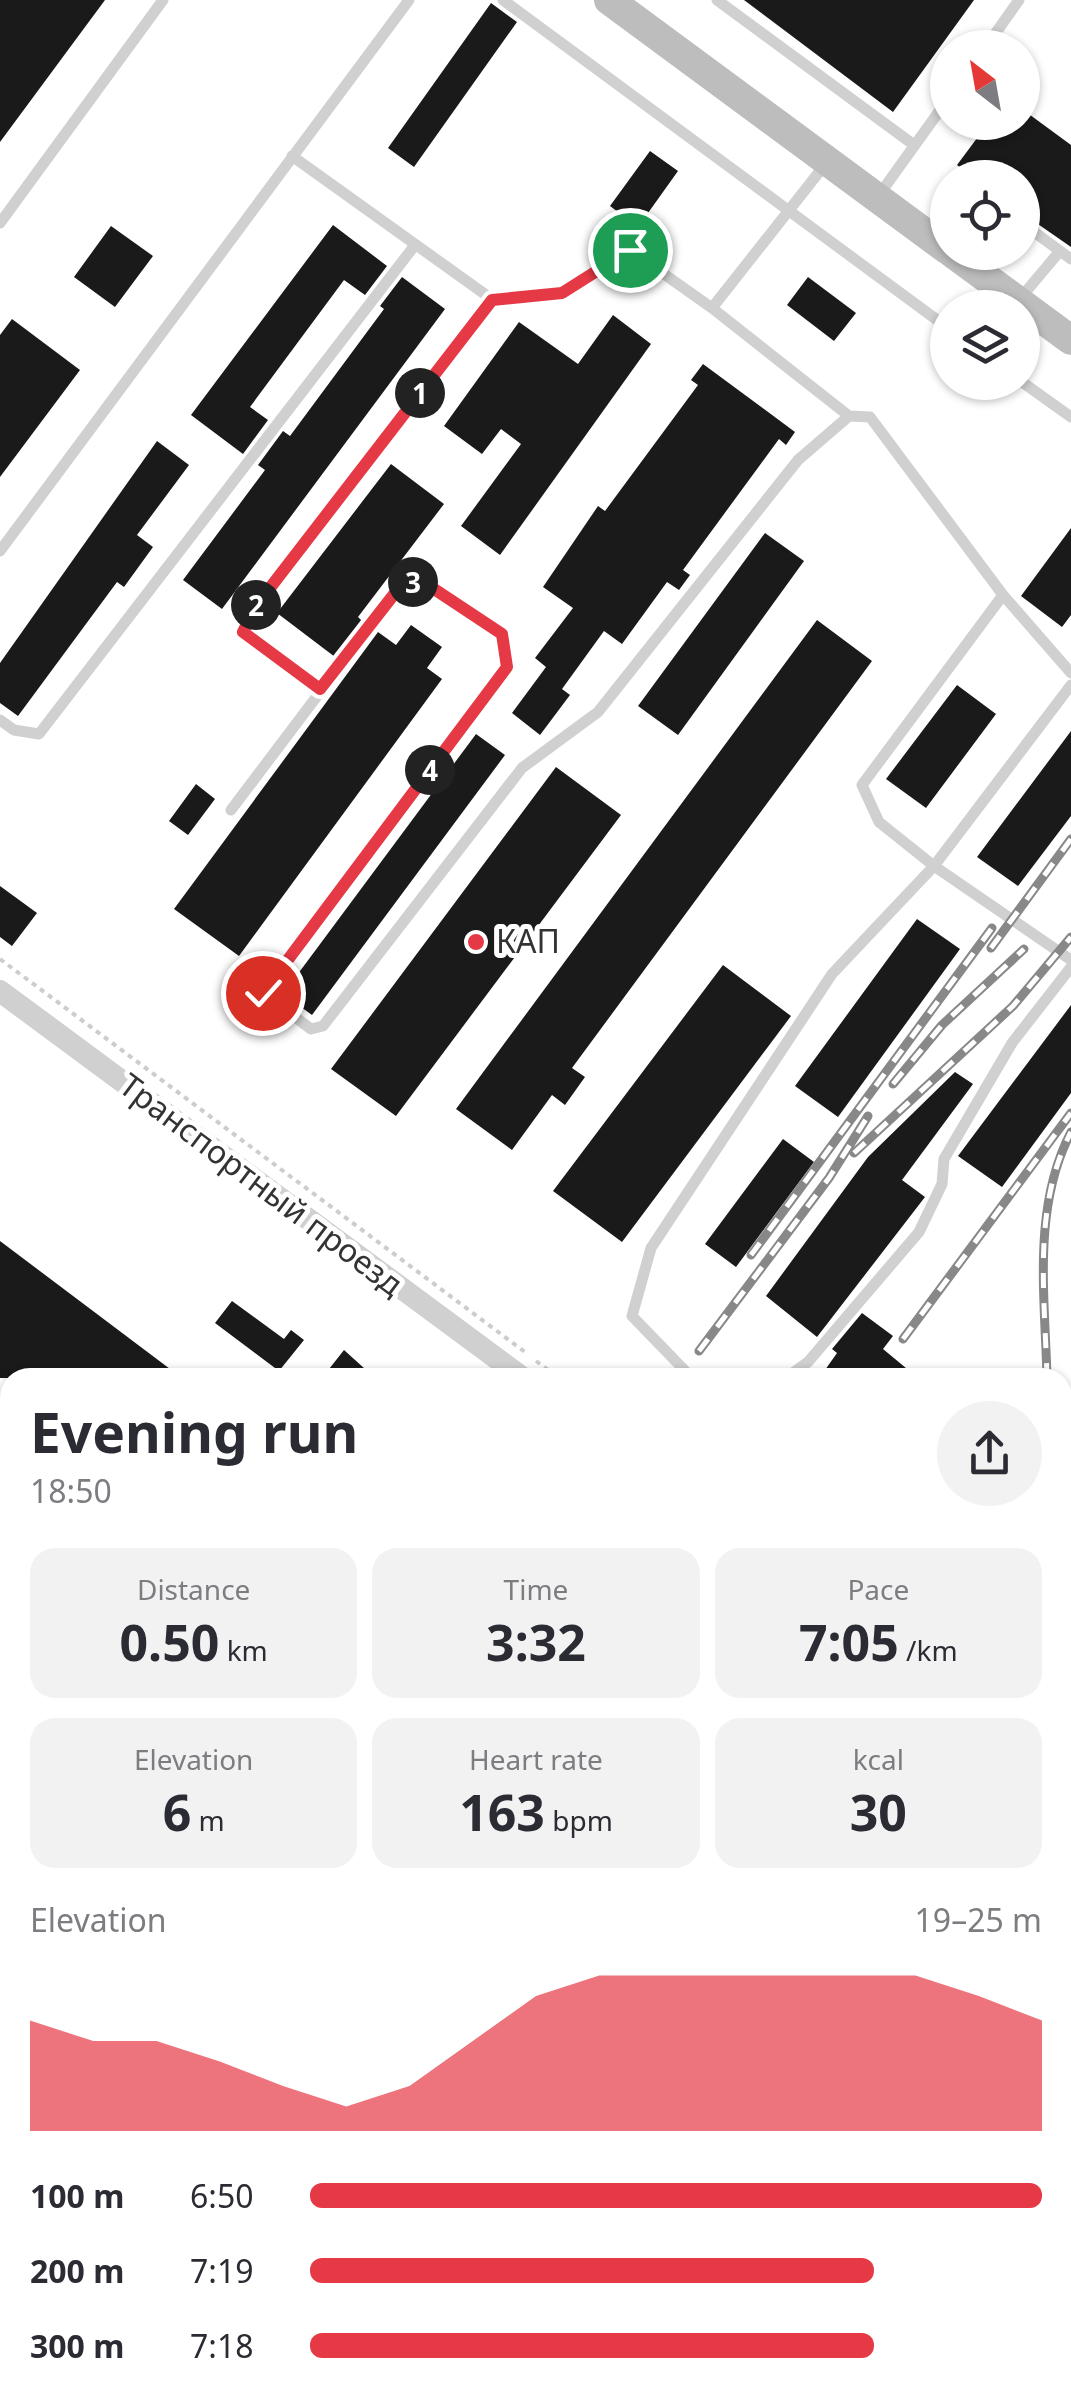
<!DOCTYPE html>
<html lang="en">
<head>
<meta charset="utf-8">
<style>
  :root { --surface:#fff; --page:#f2f2f3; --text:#2b2b33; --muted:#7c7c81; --accent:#e63946 }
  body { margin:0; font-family:"Noto Sans",sans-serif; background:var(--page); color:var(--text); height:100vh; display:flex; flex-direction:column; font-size:38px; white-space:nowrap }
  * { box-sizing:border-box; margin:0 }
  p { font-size:32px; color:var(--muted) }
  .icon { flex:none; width:55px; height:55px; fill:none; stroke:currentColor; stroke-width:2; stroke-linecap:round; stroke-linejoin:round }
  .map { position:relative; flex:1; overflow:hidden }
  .drawer { position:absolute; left:0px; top:1368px; width:1072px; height:1038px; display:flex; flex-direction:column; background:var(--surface); border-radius:30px 30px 0 0; box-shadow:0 2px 8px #0004 }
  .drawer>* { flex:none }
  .needle { width:65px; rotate:329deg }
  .tools { position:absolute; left:930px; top:30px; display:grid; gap:20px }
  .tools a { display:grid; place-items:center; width:110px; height:110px; border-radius:50%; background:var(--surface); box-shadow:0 2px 8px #0004; font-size:50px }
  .pin { position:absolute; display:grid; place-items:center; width:85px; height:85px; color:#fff; margin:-42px; border:5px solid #fff; border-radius:50%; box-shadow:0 2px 10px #0007 }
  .km { position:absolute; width:50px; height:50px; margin:-25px; border-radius:50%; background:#222; color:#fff; font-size:28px; line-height:50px; text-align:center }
  .round { display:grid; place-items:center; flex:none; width:105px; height:105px; border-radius:52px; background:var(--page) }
  .headline { display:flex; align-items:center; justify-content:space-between; height:170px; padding:0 30px }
  h1 { font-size:55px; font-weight:700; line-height:75px }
  .metrics { display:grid; grid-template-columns:repeat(3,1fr); gap:15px; height:170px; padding:10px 30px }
  .metrics div { display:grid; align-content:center; border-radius:25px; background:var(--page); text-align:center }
  .metrics b { font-size:50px; font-weight:700 }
  .metrics small { font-size:28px; font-weight:400 }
  .metrics p { font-size:28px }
  .chart { height:280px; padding:20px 30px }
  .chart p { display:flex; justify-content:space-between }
  .chart svg { width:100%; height:180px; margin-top:10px; fill:var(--accent); opacity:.7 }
  ul { padding:0 30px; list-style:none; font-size:32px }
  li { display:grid; grid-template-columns:160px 120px 1fr; align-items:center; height:75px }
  li i { height:25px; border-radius:12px; background:var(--accent) }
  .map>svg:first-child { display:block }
  .building { fill:#1a1a1a }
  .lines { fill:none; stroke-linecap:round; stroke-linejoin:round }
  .path { stroke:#cdcdcd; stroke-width:4; stroke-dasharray:5 5; stroke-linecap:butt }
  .lane { stroke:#d0d0d0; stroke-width:11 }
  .street { stroke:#d0d0d0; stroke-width:22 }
  .secondary { stroke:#bdbdbd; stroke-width:30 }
  .highway { stroke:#9a9a9a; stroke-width:40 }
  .rail-casing { stroke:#888; stroke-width:9 }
  .rail { stroke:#fff; stroke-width:5; stroke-dasharray:15; stroke-linecap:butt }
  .route-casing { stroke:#fff; stroke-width:20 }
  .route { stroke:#e63946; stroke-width:12 }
  .poi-dot { fill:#e63946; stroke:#fff; stroke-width:4 }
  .labels { text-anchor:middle; stroke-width:10; stroke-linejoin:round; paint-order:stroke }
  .poi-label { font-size:32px; fill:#333; stroke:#fff; text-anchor:start }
  .street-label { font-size:32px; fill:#333; stroke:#fff }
</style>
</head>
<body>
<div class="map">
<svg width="1071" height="2403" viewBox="0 0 1071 2403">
  <rect width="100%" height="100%" fill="#fff"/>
  <path class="building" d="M0,0H105L0,142Z
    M744,0H974L893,112Z
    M491,3L517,22L414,167L388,148Z
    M1022,109L1071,145V247L1022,213V178H974L957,165L989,122H1022Z
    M650,151L678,171L638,227L610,206Z
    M333,225L387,266L365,295L344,280L250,407L268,420L243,454L191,415Z
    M111,226L153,256L115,307L74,277Z
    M402,277L445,309L222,609L183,580L265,470L258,465L283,431L290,436L384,309L380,306Z
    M808,277L856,313L834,341L787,305Z
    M613,315L651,344L500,555L461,526L521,444L501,429L482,454L444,426L519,322L578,364Z
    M12,319L80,370L0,477V335Z
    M703,364L795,432L786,445L779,439L683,570L690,575L679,590L667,582L622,644L604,631L562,689L570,695L540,735L512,713L546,667L535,658L573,608L543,587L598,506L605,511L698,385L691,380Z
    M157,441L189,465L137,535L153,547L124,587L117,582L18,716L0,703V663Z
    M391,464L444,504L358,617L362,621L335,657L277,613Z
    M1071,528V615L1062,627L1021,596Z
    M765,533L804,561L678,735L638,706Z
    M817,620L872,661L572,1068L585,1077L565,1105L552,1095L512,1150L456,1109Z
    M411,625L442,647L427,668L442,679L239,956L174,909L378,632L396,645Z
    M957,685L996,714L926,808L886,779Z
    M1071,731V816L1018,886L977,857Z
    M476,734L505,755L312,1015L283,994Z
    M556,767L621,815L396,1116L331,1069Z
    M196,784L215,799L188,835L169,821Z
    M0,886L37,913L12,946L0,937Z
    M917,919L960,949L838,1117L795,1086Z
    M723,965L791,1016L622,1242L553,1191Z
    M1071,1005V1093L1002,1187L958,1156Z
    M955,1072L973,1084L902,1180L925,1197L817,1337L766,1296L868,1157Z
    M783,1139L814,1162L736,1267L705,1244Z
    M0,1241L182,1378H0Z
    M232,1301L284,1339L291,1330L304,1340L279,1371L215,1323Z
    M862,1313L893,1336L883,1349L918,1378H835L825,1370L837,1353L832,1349Z
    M344,1350L375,1378H322Z"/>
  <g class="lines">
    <path class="path" d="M0,959L525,1352
      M536,1361L559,1378
      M1062,1751L1071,1758"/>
    <path class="lane" d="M503,0L948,328
      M717,0L914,145
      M985,48L1019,0
      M292,156L493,300
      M879,195L948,99
      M0,223L163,0
      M1022,223L1071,259
      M1018,301L1060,251
      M712,308L827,162
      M1022,382L1071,417
      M0,551L409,0
      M1003,595L862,785L879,822L934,866L1071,960
      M320,689L243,632L256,606L493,300L562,293L630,250L712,308L849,416
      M0,720L14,730L39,734L415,245
      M231,810L395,593L419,579L502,634L507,667L263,993L311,1029L323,1026L522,768L598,712L798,460L849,416L870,417L1003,595L1071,673
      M692,1378L632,1316L651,1248L832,974L934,866L1071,685
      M786,1378L808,1362L919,1232L942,1184L944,1159L1012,1043L1071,967
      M1062,2179L1071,2161
      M829,2403L835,2395"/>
    <path class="street" d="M0,991L523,1378
      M1062,1781L1071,1788"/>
    <path class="secondary" d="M609,0L948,250
      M951,252L1071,340"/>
    <path class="highway" d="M1061,2403L1071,2391"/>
    <defs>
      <path id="rail" d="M991,948L1071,839
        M893,1084L942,1025L1024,949
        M854,1153L1013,1006L1071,937
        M751,1255L992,928
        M903,1339L1071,1113
        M699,1351L829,1178L868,1116
        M1047,1378C1045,1296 1032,1207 1071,1132
        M1062,1453L1071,1473"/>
    </defs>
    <use href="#rail" class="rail-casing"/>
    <use href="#rail" class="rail"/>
  </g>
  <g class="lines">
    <defs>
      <path id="route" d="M263,993L507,667L502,634L419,579L395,593L320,689L243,632L256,606L492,300L562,293L630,250"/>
    </defs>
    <use href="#route" class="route-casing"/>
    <use href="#route" class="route"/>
  </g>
  <circle class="poi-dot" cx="476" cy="942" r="10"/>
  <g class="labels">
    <g class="poi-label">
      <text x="496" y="953">КАП</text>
    </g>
    <g class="street-label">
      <text transform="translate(261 1185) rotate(37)" y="11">Транспортный проезд</text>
    </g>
  </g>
</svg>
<div class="tools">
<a><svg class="needle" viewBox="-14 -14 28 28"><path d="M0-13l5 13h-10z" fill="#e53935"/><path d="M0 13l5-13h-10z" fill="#7c7c81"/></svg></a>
<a><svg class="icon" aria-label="locate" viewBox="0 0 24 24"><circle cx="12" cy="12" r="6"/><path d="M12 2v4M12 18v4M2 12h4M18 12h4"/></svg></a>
<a><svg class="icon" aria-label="layers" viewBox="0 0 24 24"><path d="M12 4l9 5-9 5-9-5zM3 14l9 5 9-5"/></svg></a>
</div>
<div class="pin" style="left:630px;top:250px;background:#1e9e55"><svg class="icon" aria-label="arrive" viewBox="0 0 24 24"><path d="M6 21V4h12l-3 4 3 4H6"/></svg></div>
<div class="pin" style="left:263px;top:993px;background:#d93025"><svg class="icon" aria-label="check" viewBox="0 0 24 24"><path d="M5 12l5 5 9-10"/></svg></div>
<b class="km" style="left:420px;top:393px">1</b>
<b class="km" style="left:256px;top:605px">2</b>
<b class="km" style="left:413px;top:582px">3</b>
<b class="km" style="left:430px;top:770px">4</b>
<section class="drawer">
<div class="headline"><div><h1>Evening run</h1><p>18:50</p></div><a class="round"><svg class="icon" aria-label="share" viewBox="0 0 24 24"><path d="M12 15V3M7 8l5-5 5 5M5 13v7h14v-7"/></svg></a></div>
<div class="metrics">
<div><p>Distance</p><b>0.50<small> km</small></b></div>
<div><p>Time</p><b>3:32</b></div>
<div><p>Pace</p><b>7:05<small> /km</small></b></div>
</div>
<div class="metrics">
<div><p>Elevation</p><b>6<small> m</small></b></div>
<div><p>Heart rate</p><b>163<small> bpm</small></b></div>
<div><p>kcal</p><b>30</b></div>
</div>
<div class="chart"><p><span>Elevation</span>19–25 m</p>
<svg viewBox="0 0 160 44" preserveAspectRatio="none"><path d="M0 44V17L10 22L20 22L30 27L40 33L50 38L60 33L70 22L80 11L90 6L100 6L110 6L120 6L130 6L140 6L150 11L160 17V44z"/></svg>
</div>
<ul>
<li><b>100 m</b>6:50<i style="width:100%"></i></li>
<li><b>200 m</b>7:19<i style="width:77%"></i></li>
<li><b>300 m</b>7:18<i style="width:77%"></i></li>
</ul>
</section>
</div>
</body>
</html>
